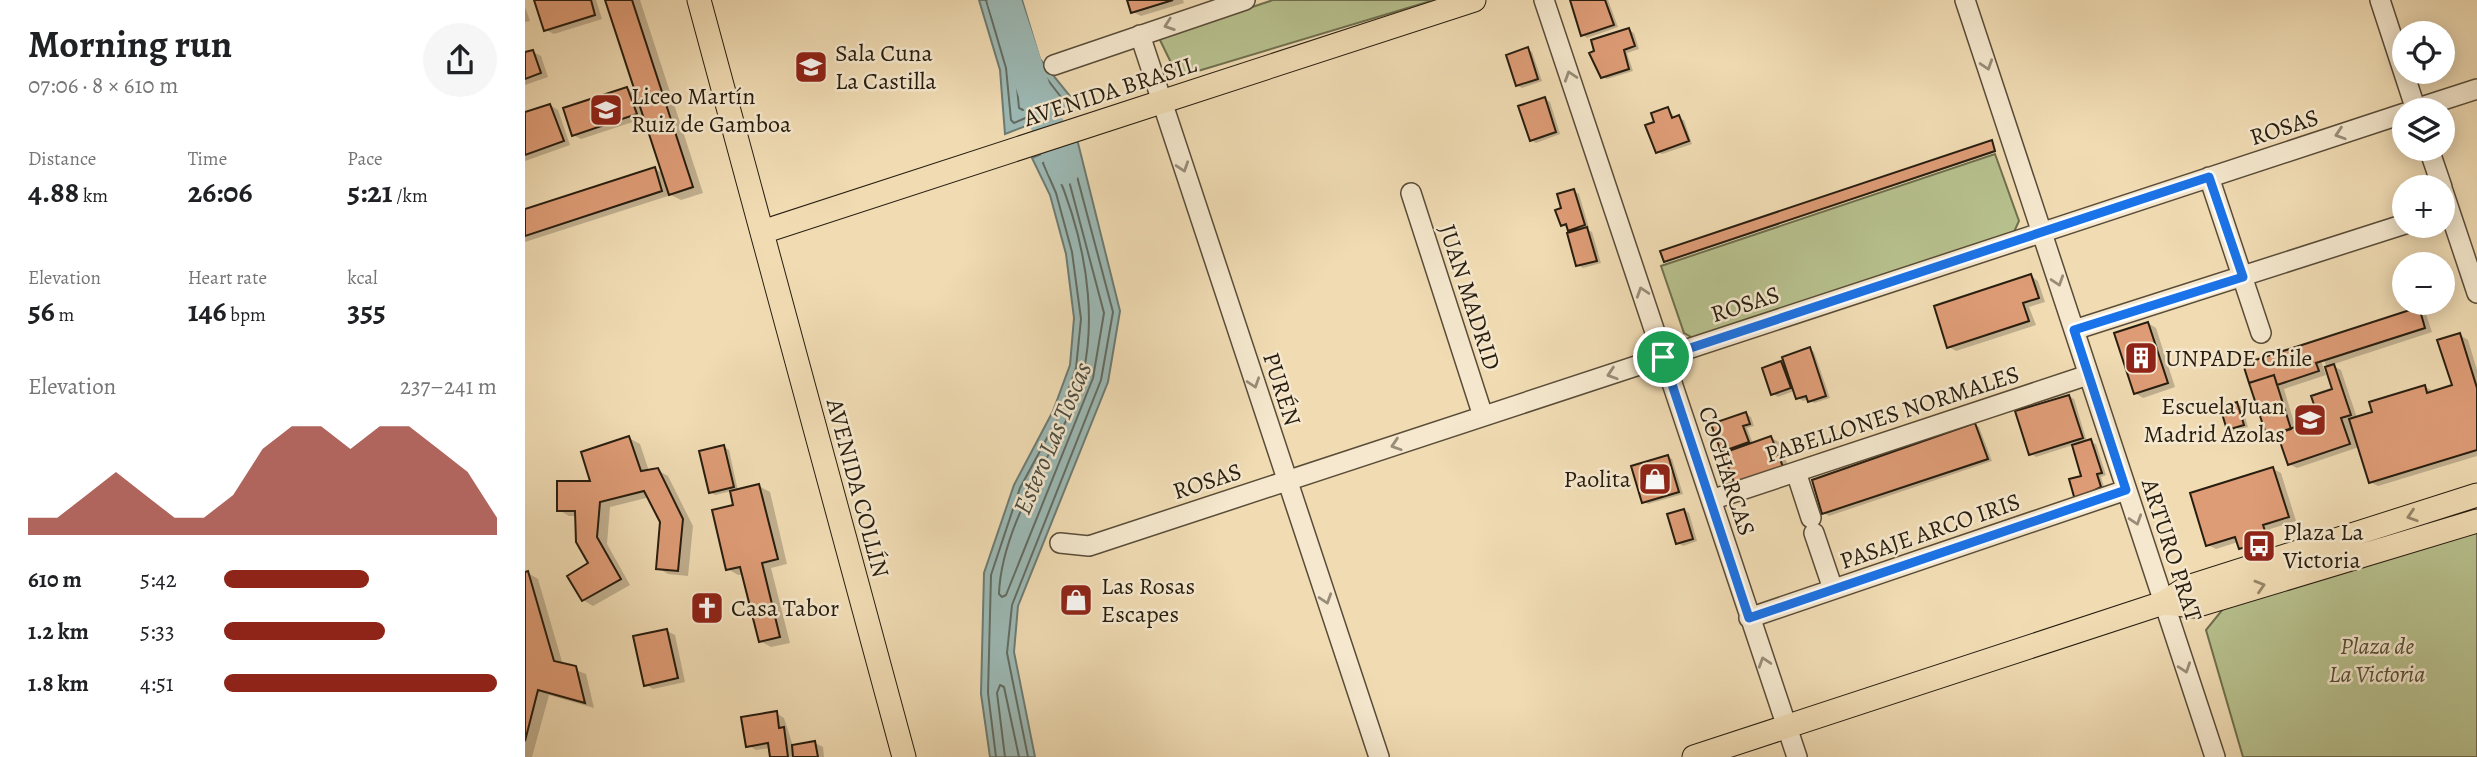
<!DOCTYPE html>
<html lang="en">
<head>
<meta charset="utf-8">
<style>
  :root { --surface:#fff; --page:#f6f6f6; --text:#202124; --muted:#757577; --accent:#8f2418 }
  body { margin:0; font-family:Alegreya,serif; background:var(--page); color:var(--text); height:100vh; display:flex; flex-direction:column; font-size:26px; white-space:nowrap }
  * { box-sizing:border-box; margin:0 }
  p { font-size:23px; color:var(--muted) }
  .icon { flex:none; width:38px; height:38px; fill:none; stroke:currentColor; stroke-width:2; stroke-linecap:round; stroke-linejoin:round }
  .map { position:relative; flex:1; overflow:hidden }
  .panel { display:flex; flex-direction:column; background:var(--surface); width:525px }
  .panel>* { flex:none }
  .tools { position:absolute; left:1867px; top:21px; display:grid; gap:14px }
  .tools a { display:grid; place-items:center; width:63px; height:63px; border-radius:50%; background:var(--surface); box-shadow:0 4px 18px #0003; font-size:35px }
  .pin { position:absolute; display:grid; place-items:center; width:60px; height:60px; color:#fff; margin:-30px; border:4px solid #fff; border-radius:50%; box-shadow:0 2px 7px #0007 }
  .round { display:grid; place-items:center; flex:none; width:74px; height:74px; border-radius:37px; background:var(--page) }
  .head { display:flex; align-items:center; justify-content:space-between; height:119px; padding:0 28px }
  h1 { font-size:38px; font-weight:700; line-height:52px }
  .stats { display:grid; grid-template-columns:repeat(3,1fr); gap:10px; height:119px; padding:7px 28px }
  .stats div { display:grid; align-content:center }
  .stats b { font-size:30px; font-weight:700 }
  .stats small { font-size:19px; font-weight:400 }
  .stats p { font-size:19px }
  .chart { height:196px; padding:14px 28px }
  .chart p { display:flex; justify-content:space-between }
  .chart svg { width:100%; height:126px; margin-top:7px; fill:var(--accent); opacity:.7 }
  ul { padding:0 28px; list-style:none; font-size:23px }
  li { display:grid; grid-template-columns:112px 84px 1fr; align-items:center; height:52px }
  li i { height:18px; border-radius:9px; background:var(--accent) }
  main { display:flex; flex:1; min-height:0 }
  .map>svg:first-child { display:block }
  .green { fill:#b7c18e; stroke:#6f6f4e; stroke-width:2 }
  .water { fill:#9cb9b5; stroke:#6d7b73; stroke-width:2 }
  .shadow { fill:#0003; fill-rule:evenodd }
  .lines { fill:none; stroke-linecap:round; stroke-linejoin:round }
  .shore { stroke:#626b62; stroke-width:2 }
  .river { stroke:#9cb9b5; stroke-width:33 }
  .building { fill:#de9c76; stroke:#271d0f; stroke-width:2 }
  .minor-casing { stroke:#594c38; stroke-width:22 }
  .major-casing { stroke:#271d0f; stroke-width:25 }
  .minor { stroke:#f5e8ce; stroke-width:19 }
  .major { stroke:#f0dbb3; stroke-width:23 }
  .oneway { stroke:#988d78 }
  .oneway2 { stroke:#968669 }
  .route-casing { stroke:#fff; stroke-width:14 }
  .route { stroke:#1a73e8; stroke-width:9 }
  .labels { text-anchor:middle; stroke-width:5; stroke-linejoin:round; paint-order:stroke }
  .poi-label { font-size:24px; fill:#271d0f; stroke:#f5e8ce; text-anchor:start }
  .street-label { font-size:24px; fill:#271d0f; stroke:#f5e8ce }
  .park-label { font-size:24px; font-style:italic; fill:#524e35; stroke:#f5e8ce }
  .water-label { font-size:26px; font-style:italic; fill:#4a4c41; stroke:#f5e8ce }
</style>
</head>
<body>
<main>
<section class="panel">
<div class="head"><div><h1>Morning run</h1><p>07:06 · 8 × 610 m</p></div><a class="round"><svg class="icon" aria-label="share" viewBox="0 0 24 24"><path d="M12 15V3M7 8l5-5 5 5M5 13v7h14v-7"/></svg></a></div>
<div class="stats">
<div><p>Distance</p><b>4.88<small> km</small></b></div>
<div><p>Time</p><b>26:06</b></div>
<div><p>Pace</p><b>5:21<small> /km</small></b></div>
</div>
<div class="stats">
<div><p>Elevation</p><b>56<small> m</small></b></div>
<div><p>Heart rate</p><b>146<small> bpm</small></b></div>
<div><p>kcal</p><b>355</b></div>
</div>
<div class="chart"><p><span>Elevation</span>237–241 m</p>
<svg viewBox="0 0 160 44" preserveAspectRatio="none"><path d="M0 44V38L10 38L20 30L30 22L40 30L50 38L60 38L70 30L80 14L90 6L100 6L110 14L120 6L130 6L140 14L150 22L160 38V44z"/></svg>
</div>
<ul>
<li><b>610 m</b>5:42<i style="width:53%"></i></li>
<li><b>1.2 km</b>5:33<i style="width:59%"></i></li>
<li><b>1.8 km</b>4:51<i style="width:100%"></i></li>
</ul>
</section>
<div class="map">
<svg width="1952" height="757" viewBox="0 0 1952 757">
  <rect width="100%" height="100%" fill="#f0dbb3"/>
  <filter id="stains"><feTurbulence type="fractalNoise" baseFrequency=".00286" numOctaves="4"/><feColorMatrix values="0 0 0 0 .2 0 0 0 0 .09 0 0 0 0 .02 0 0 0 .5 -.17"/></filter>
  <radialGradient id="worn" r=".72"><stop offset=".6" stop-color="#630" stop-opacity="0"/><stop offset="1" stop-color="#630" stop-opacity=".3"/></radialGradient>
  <path class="green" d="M748,0H909L653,77L634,38Z
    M1470,154L1494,221L1489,232L1168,338L1159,333L1136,266Z
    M1952,526V757H1718L1681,630L1702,604Z"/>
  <path class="water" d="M454,0H497L515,59L553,106L480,134L475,70Z
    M552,139L595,311L583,382L493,606L489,652L510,757H465L456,694L459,573L489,485L528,411L545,365L549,318L541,254L525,195L507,158Z"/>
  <path class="shadow" d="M11,0H71L77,19L29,34L21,30Z
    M82,0H115L178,193L156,200L146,195L0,242V210L129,168L138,174L120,118L56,139L48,135L102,88L112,94Z
    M604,0H658L659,3L616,16L608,12Z
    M1047,0H1083L1093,27L1062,38L1058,35Z
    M0,7L5,21L0,22Z
    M1104,30L1109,33L1114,49L1102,53L1108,71L1082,79L1077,77Z
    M1002,49L1007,52L1017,81L997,88L992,85Z
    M8,52L16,56L23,77L0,85V54Z
    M1020,99L1025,102L1035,134L1011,143L1006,140Z
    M25,105L33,110L45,145L0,161V114Z
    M1143,108L1150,118L1159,120L1167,144L1137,154L1132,151L1131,123Z
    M1466,142L1471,152L1140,261Z
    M1049,191L1054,194L1064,228L1061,229L1067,232L1076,263L1058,268L1053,265L1050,232L1037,225L1038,209Z
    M1506,276L1513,281L1520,302L1504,307L1511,325L1431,351L1424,347Z
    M1893,309L1901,314L1907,332L1806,365L1816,370L1832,418L1850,413L1900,387L1908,391L1929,387L1935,335L1943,340L1952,370V456L1853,486L1845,482L1834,447L1772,468L1764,464L1756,438L1751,440L1743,435L1720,365ZM1799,360L1810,390L1796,420L1771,429L1759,389L1801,375L1796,361Z
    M1623,323L1631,328L1650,387L1618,398L1610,393Z
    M1285,349L1289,352L1305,398L1289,403L1284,399L1278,401L1273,398L1269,391L1253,397L1248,394L1256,363L1262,367Z
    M1544,396L1549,399L1562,442L1571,444L1581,475L1576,477L1580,490L1565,495L1548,445L1511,457L1506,454Z
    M1712,404L1717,407L1723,427L1708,431L1703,428Z
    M1221,414L1226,417L1229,426L1222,428L1228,444L1246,438L1254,442L1265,471L1211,483L1197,450Z
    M1450,425L1454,427L1467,461L1304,516L1299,513Z
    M104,438L115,444L124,471L132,470L143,476L168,526L163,576L143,574L133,568L137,522L125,497L85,507L82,544L105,585L68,606L58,600L66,564L52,516H44L34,510L67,483Z
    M199,447L204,450L213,491L234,486L245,492L262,564L246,568L265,643L246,647L235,641L219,574L213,575L203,569L210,507L207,491L190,495L185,492Z
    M1143,457L1147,459L1158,494L1123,504L1119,501Z
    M1748,469L1756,473L1771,521L1745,529L1750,544L1723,553L1715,548L1713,542L1691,549L1683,545Z
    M1159,510L1164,513L1172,541L1158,546L1153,543Z
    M3,573L13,579L38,665L61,674L69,708L24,695L7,757H0V574Z
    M142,631L150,635L160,682L128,689L120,684Z
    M251,713L259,718L268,746L290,743L298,747L299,757H247L245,748L231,750L223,745Z"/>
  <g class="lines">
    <path class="shore" d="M461,0L481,68L486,120L489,123L539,101L509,62L491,0
      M470,0L490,66L494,108L498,110L523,100L525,97L501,65L482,0
      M539,162L579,313L568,378L481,595L477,597L474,594C476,535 515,473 541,421C581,343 563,245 530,168Z
      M471,757L463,693L466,575L495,488L535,414L551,368L556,319L547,252L531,193L518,163L545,150L588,312L576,380L487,605L482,653L503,757
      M480,757L472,693L475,685L479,687L494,757"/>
    <path class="river" d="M479,0L510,93L539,168"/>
  </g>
  <path class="building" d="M9,0H66L70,15L19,31Z
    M80,0H107L168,187L144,195Z
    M602,0H648L606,13Z
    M1045,0H1080L1089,25L1056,36Z
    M1104,28L1110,46L1099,50L1104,69L1076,78L1064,53L1069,51L1066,40Z
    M1003,47L1013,79L991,86L981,55Z
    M8,50L16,73L0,79V52Z
    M102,87L112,114L47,136L38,108Z
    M1020,97L1031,132L1005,141L993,106Z
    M25,104L39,141L0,155V112Z
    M1143,107L1147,118L1154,115L1164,141L1131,153L1120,125L1129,122L1126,113Z
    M1467,140L1470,151L1139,262L1135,251Z
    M130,167L137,191L0,236V209Z
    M1049,189L1060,225L1043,231L1041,224L1036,226L1030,210L1036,208L1032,194Z
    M1062,227L1072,261L1051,266L1042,233Z
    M1506,274L1514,298L1498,303L1504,321L1422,348L1409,306Z
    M1894,307L1900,328L1791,363L1794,371L1752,385L1749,375L1724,383L1718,364Z
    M1623,322L1643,383L1609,394L1589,333Z
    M1935,333L1952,388V450L1844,483L1824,419L1847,412L1844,402L1900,385L1902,393L1927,385L1912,340Z
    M1285,347L1301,396L1283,402L1281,396L1271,399L1257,357Z
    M1256,361L1266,388L1246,395L1237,368Z
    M1809,364L1826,415L1816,418L1825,444L1763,465L1752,433L1794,419L1786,396L1807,389L1800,367Z
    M1749,375L1766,429L1742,437L1724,383Z
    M1544,395L1558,438L1504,455L1490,411Z
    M1712,402L1719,425L1702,430L1695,407Z
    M1221,412L1225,424L1218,426L1224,442L1196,452L1186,424Z
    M1450,423L1463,459L1297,514L1287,480Z
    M104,436L116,471L133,468L158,519L153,571L131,569L135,522L119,491L75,502L72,537L96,579L57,601L42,576L63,563L51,542L50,511H32V481H65L56,452Z
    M1246,436L1258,467L1210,485L1198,453Z
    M1566,439L1577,473L1572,474L1576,487L1550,500L1544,479L1556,476L1547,445Z
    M199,445L209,487L184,493L174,451Z
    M1143,455L1154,492L1117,503L1106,466Z
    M1748,467L1764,517L1738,525L1743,540L1714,549L1710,537L1681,546L1665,493Z
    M234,484L253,559L237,563L255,637L234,642L215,567L201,570L187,510L208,505L205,491Z
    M1159,509L1168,539L1151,544L1142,514Z
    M3,571L29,661L51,666L60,703L13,690L0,741V572Z
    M142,629L153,678L119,686L108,636Z
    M252,711L254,728L259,727L263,757H245L243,743L221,747L216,717Z
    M290,741L293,757H268L267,745Z"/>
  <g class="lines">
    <defs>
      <path id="minor" d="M1019,0L1272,757
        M1440,0L1690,757
        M1855,0L1891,110
        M615,35L854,757
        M529,65L720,0
        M1887,110L1952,89
        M1904,149L1917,187
        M1684,177L1736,333
        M1918,191L1952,293
        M886,193L958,416
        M1549,330L1880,224
        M1271,472L1286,518
        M1186,500L1563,375
        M1289,533L1308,589
        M535,543L564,546L1880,113
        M1224,618L1601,490"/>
      <path id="major" d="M174,0L379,757
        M237,232L949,0
        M1638,603L1670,606L1952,521
        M1169,757L1638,603L1663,587L1952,495"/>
    </defs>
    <use href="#minor" class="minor-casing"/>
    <use href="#major" class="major-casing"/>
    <use href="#minor" class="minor"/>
    <use href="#major" class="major"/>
  </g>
  <defs><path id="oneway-chevron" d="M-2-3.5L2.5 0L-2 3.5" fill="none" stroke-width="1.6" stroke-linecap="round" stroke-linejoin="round" transform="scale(1.75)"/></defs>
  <g class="oneway">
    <use href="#oneway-chevron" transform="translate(644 25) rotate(161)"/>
    <use href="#oneway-chevron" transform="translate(1462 65) rotate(72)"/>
    <use href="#oneway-chevron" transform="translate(1045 76) rotate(-108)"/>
    <use href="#oneway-chevron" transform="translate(1815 134) rotate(162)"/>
    <use href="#oneway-chevron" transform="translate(658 167) rotate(72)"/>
    <use href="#oneway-chevron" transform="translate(1533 281) rotate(72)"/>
    <use href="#oneway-chevron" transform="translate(1117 292) rotate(-108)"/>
    <use href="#oneway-chevron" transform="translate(1087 374) rotate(162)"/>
    <use href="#oneway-chevron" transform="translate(729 383) rotate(72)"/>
    <use href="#oneway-chevron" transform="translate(871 445) rotate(162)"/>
    <use href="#oneway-chevron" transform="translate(1611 520) rotate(72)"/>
    <use href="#oneway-chevron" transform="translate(801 599) rotate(72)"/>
    <use href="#oneway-chevron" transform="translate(1239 662) rotate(-108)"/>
    <use href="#oneway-chevron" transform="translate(1660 668) rotate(71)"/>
  </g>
  <g class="oneway2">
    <use href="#oneway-chevron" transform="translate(1887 516) rotate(162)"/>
    <use href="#oneway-chevron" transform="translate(1735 586) rotate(-17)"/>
  </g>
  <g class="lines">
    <defs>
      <path id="route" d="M1684,177L1718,277L1549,330L1601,490L1224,618L1138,357Z"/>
    </defs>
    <use href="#route" class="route-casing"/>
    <use href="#route" class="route"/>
  </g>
  <defs>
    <symbol id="school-square" viewBox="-11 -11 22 22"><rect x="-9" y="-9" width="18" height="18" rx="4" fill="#8f2418" stroke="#f5e8ce"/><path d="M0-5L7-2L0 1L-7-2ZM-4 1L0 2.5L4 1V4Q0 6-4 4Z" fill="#fff"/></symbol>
    <symbol id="building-square" viewBox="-11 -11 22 22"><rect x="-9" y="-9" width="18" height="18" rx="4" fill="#8f2418" stroke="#f5e8ce"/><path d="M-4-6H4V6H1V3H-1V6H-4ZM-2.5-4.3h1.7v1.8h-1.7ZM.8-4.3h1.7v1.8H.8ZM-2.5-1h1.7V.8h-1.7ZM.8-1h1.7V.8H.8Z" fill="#fff"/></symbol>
    <symbol id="shop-square" viewBox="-11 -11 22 22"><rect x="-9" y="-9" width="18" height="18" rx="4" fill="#8f2418" stroke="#f5e8ce"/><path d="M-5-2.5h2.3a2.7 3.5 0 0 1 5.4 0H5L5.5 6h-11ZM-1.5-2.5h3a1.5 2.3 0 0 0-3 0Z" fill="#fff"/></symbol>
    <symbol id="bus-square" viewBox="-11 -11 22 22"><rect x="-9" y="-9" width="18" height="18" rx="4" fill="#8f2418" stroke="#f5e8ce"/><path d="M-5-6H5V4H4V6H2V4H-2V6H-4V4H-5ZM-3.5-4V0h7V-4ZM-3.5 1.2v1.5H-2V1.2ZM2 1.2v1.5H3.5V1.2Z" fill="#fff"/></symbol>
    <symbol id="church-square" viewBox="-11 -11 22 22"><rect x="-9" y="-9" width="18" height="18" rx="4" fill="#8f2418" stroke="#f5e8ce"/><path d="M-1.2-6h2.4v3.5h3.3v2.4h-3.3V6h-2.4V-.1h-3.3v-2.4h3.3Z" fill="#fff"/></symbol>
  </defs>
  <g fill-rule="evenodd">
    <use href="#school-square" x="267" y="48" width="38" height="38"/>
    <use href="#school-square" x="62" y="91" width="38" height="38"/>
    <use href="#building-square" x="1597" y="339" width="38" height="38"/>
    <use href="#school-square" x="1766" y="401" width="38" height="38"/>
    <use href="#shop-square" x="1111" y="460" width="38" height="38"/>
    <use href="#bus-square" x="1715" y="527" width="38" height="38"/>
    <use href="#shop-square" x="532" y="581" width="38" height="38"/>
    <use href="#church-square" x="163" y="589" width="38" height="38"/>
  </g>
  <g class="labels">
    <g class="poi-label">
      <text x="310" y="61">Sala Cuna<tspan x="310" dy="28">La Castilla</tspan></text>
      <text x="106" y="104">Liceo Martín<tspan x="106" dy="28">Ruiz de Gamboa</tspan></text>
      <text x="1640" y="366">UNPADE Chile</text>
      <text x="1760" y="414" text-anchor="end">Escuela Juan<tspan x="1760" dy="28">Madrid Azolas</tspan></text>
      <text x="1106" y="487" text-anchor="end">Paolita</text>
      <text x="1758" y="540">Plaza La<tspan x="1758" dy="28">Victoria</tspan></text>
      <text x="576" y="594">Las Rosas<tspan x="576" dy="28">Escapes</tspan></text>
      <text x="206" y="616">Casa Tabor</text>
    </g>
    <g class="street-label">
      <text transform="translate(585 91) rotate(-18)" y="8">AVENIDA BRASIL</text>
      <text transform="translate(1759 127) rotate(-18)" y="8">ROSAS</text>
      <text transform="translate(945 297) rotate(72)" y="8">JUAN MADRID</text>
      <text transform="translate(1220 304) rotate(-18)" y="8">ROSAS</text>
      <text transform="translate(757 389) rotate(72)" y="8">PURÉN</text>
      <text transform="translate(1367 414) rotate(-18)" y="8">PABELLONES NORMALES</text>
      <text transform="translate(1202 471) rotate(72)" y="8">COCHARCAS</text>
      <text transform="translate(682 481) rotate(-18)" y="8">ROSAS</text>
      <text transform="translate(333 488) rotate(75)" y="8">AVENIDA COLLÍN</text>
      <text transform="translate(1405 531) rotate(-19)" y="8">PASAJE ARCO IRIS</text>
      <text transform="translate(1647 550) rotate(72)" y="8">ARTURO PRAT</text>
    </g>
    <g class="park-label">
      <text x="1852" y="654">Plaza de<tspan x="1852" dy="28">La Victoria</tspan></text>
    </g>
    <g class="water-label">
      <text transform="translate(527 438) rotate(-67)" y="9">Estero Las Toscas</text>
    </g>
  </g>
  <rect width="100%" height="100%" filter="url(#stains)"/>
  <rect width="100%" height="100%" fill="url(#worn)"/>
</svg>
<div class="tools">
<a><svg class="icon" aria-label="locate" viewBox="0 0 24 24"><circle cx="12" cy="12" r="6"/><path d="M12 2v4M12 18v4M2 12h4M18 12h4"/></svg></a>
<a><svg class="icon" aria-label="layers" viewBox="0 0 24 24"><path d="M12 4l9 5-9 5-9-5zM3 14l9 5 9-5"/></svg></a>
<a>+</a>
<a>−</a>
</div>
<div class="pin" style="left:1138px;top:357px;background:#1e9e55"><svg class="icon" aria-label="arrive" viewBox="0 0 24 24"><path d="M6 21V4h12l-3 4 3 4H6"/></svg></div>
</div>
</main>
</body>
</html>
